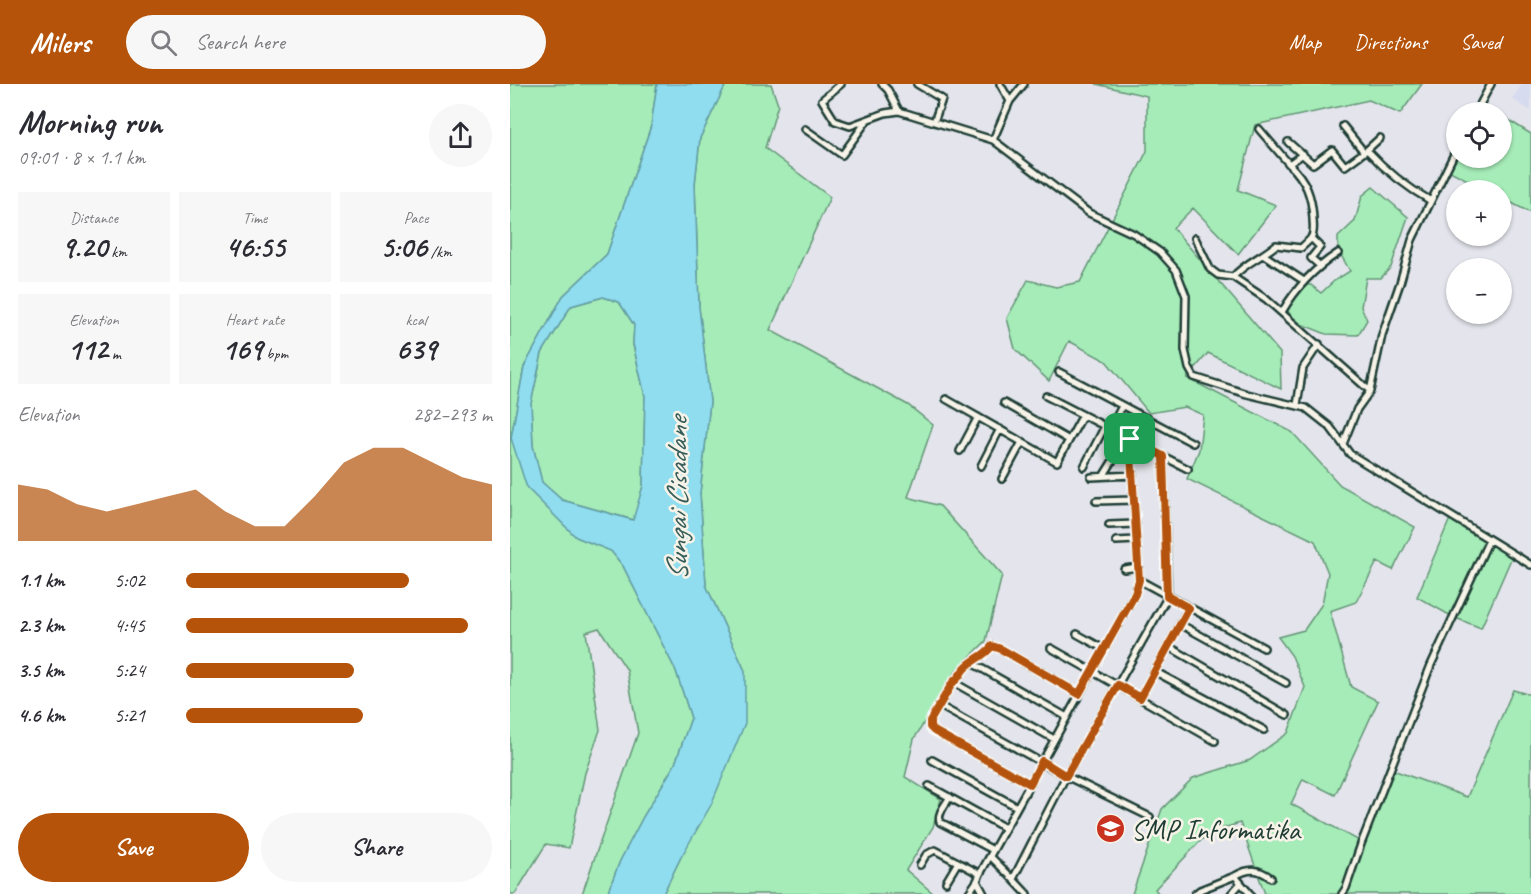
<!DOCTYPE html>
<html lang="en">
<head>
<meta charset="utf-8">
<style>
  :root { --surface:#fff; --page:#f7f7f7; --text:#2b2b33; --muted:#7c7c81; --accent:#b45309 }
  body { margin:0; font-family:Caveat,sans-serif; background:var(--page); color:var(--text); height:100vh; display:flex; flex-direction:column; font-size:22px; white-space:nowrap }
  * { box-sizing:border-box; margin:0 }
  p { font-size:20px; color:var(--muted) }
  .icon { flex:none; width:33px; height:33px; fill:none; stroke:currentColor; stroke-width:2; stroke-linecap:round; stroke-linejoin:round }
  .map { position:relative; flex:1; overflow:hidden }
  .details { display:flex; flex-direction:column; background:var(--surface); width:510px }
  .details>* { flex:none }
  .tools { position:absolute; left:936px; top:18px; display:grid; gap:12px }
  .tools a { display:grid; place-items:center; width:66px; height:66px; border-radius:50%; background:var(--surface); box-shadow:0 2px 4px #0004; font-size:30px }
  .pin { position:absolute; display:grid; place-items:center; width:51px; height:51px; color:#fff; margin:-26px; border-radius:12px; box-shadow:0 3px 9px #0006 }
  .round { display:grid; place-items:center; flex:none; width:63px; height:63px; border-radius:32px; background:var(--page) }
  .overview { display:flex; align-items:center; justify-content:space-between; height:102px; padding:0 18px }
  h1 { font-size:33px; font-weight:600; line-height:45px }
  .stats { display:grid; grid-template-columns:repeat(3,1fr); gap:9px; height:102px; padding:6px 18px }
  .stats div { display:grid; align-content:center; border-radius:0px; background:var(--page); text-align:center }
  .stats b { font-size:30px; font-weight:600 }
  .stats small { font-size:16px; font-weight:400 }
  .stats p { font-size:16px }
  .chart { height:168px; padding:12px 18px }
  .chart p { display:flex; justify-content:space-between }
  .chart svg { width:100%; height:108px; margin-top:6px; fill:var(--accent); opacity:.7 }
  .primary-button { display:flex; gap:12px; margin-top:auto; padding:12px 18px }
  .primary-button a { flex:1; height:69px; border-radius:36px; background:var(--accent); color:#fff; font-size:24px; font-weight:600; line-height:69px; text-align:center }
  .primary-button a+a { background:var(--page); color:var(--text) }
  ul { padding:0 18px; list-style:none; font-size:20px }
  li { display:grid; grid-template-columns:96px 72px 1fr; align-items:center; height:45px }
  li i { height:15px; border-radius:8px; background:var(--accent) }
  header { display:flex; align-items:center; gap:36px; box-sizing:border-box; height:84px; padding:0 30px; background:var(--accent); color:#fff }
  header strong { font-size:28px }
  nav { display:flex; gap:33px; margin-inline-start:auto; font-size:21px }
  .search { width:420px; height:54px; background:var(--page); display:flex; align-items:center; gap:15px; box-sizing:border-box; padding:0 21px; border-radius:33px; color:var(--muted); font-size:22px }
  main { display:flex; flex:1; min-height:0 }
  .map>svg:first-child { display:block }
  .built { fill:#d7dbef }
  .green { fill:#a6ecb8; stroke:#629476; stroke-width:1.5 }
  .water { fill:#90ddef; stroke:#639da4; stroke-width:1.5; fill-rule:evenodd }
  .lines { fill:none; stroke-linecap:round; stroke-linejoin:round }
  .minor-casing { stroke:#1f3d34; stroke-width:10 }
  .minor { stroke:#f7f3e8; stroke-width:5 }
  .route-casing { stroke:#fff; stroke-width:12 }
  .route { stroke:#b45309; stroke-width:8 }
  .labels { text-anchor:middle; stroke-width:5; stroke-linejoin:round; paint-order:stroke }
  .poi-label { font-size:28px; fill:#1f3d34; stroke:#f7f3e8; text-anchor:start }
  .water-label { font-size:30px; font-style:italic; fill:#365d59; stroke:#f7f3e8 }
</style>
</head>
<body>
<header>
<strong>Milers</strong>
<div class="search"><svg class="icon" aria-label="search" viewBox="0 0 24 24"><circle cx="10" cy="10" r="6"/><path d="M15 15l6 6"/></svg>Search here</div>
<nav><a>Map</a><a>Directions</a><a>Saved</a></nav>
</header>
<main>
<section class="details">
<div class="overview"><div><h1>Morning run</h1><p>09:01 · 8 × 1.1 km</p></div><a class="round"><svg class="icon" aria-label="share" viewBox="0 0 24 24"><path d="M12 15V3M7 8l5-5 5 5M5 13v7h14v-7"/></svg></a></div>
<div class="stats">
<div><p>Distance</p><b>9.20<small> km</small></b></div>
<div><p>Time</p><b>46:55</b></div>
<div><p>Pace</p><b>5:06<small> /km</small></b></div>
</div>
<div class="stats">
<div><p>Elevation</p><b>112<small> m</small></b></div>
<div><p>Heart rate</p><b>169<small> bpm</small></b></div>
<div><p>kcal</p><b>639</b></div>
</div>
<div class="chart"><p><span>Elevation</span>282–293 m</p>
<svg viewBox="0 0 160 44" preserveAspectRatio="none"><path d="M0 44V21L10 23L20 29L30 32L40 29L50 26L60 23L70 32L80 38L90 38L100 26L110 12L120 6L130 6L140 12L150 18L160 21V44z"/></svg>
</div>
<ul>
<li><b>1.1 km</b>5:02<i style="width:73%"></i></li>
<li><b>2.3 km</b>4:45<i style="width:92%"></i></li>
<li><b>3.5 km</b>5:24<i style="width:55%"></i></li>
<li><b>4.6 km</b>5:21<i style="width:58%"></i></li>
</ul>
<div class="primary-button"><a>Save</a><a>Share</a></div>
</section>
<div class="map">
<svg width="1021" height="810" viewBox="0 0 1021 810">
  <rect width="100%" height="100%" fill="#e4e5ec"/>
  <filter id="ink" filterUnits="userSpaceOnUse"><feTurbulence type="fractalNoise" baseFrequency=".0167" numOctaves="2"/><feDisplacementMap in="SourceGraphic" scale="12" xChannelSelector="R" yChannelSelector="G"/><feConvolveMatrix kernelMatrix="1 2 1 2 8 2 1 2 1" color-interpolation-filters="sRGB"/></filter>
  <g filter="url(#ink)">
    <path class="built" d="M1012,0H1021V27L1002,15Z"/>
    <path class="green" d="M0,0H147L141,42L97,170L53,212L14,283L1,354L66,453L101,467L113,482L166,587L181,634L165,680L133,733L110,777L97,810H72L128,649L117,586L89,544L76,548L90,646L75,689L59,764L36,760L5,810H0Z
      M216,0H261L268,21L255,64L320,113L260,246L398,321L423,341L398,413L430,422L492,491L476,557L446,587L404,655L395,693L431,715L423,743L396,786L424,810H153L170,775L235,587L196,501L190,409L200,318L189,223L185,100L190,54Z
      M586,0H912L890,30L859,16L745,41L728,106L766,121L728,170L683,124L663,144L770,269L771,305L698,269L677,294L782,348L830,401L905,443L883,486L867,478L846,518L820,527L841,603L868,617L825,711L793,695L781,720L853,759L883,686L957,713L1003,606L1021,611V810H755L730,739L698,749L645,805L649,810H622L652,725L683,694L740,676L778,649L795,603L782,572L768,553L794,546L812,520L818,489L805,457L677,395L689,366L693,331L675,323L639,329L596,277L559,257L539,297L505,265L497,234L518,196L546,203L570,198L637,67V12Z
      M992,32L1021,50V129L992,114V106H977L936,85L946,68V74H992Z
      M863,103L898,133L881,183L871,194H856L851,223L857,236L848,251L816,250L781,236L776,220L790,201H801L811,209L824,197L840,187L828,166V153L845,137L852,112Z
      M93,213L109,218L124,241L123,261L135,312L133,402L124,436L52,416L32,399L23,362L21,319L32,269L61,222Z
      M942,430L1004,468L971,544L943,533L907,513Z"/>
    <path class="water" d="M147,0H216L190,54L185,100L189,223L200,318L190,409L196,501L235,587V639L201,721L170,775L153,810H97L110,777L133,733L165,680L181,634L166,587L113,482L101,467L66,453L17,404L1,354L14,283L53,212L97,170L141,42ZM93,213L109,218L124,241L123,260L135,312L133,402L123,436L52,416L32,398L23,362L21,319L32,269L61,222Z"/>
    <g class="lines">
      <defs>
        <path id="minor" d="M331,0L312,16L325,37L340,42L375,29L389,27L483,56L579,129L624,150L650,168L666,186L676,212L675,266L679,284L684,293L737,310L796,324L820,343L840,370L1021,481
          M372,0L378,6L389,27
          M407,0L432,15L424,38
          M490,0L500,17
          M966,28L981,0
          M833,42L854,68
          M295,45L332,71L356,38
          M749,45L779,80L793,70
          M483,56L500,17L514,0
          M778,58L803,80L822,66L835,82L857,66L870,54
          M857,66C877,88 896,103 921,117
          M685,154L700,185L708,191L723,193L756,215L860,307
          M801,154L810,163L801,174L809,181
          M754,171L794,197
          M723,193C735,179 752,173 766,161L791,164C794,161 799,157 801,154C805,148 803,141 803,135C802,112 796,96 779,80
          M772,228C786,204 805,184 828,169
          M549,288L683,359
          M536,312L678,385
          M436,315L547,378L573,331
          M494,319L559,356
          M787,321L793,284L809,260
          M600,345L612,322
          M833,360L847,325L860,307L872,251L890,199L902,156L946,66
          M450,367L468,333
          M471,382L490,345
          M574,383L595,342
          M594,391L617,354
          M581,393L623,391
          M492,395L512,358
          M586,417L624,416
          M599,441L626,440
          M606,457L626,456
          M614,485L628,483
          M629,496L754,564
          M670,540L776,599
          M567,550L594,565
          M658,562L777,631
          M541,564L705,657
          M462,579L557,633
          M644,587L754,646
          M443,598L544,655
          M630,614L679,523
          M430,622L556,692L640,733
          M422,676L507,723
          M520,700L424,647L420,643V637L443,598C450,594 450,589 455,584C463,575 475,572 482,562L491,565L569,610
          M419,702L495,744
          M440,713C435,721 427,730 430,738L483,766
          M480,772L503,795
          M410,781L416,771L425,766L470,790
          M436,798L448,778
          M458,810L467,797
          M474,810L467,797L470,790L625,510L629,496L620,355
          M517,810L503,795L556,692L658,512L653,372
          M685,810L690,806L725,792
          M721,810L730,800
          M740,810L725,792C739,784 748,784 761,794
          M832,810L836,804L851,760L921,581L979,456"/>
      </defs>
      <use href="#minor" class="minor-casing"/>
      <use href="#minor" class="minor"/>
    </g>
  </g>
  <g class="lines" filter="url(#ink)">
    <defs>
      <path id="route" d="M620,355L653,372L657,512L679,524L630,614L608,601L556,692L532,677L520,700L424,647L420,643V637L443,598C450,594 450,589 455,584C463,575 475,572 482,562L491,565L569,610L625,510L629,496Z"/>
    </defs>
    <use href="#route" class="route-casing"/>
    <use href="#route" class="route"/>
  </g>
  <defs>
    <symbol id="school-disc" viewBox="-11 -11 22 22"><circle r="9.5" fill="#c8321e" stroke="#f7f3e8"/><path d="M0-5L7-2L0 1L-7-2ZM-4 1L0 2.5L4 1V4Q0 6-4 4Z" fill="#fff"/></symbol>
  </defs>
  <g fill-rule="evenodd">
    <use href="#school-disc" x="584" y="728" width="33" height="33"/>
  </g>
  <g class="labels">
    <g class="poi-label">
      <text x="621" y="755">SMP Informatika</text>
    </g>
    <g class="water-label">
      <text transform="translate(167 415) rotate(-90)" y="10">Sungai Cisadane</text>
    </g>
  </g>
</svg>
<div class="tools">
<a><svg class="icon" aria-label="locate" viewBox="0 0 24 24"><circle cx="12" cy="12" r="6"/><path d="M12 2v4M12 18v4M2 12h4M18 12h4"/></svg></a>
<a>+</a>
<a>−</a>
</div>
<div class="pin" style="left:620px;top:355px;background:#1e9e55"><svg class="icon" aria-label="arrive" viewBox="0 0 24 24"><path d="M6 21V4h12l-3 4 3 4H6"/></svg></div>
</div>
</main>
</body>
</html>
